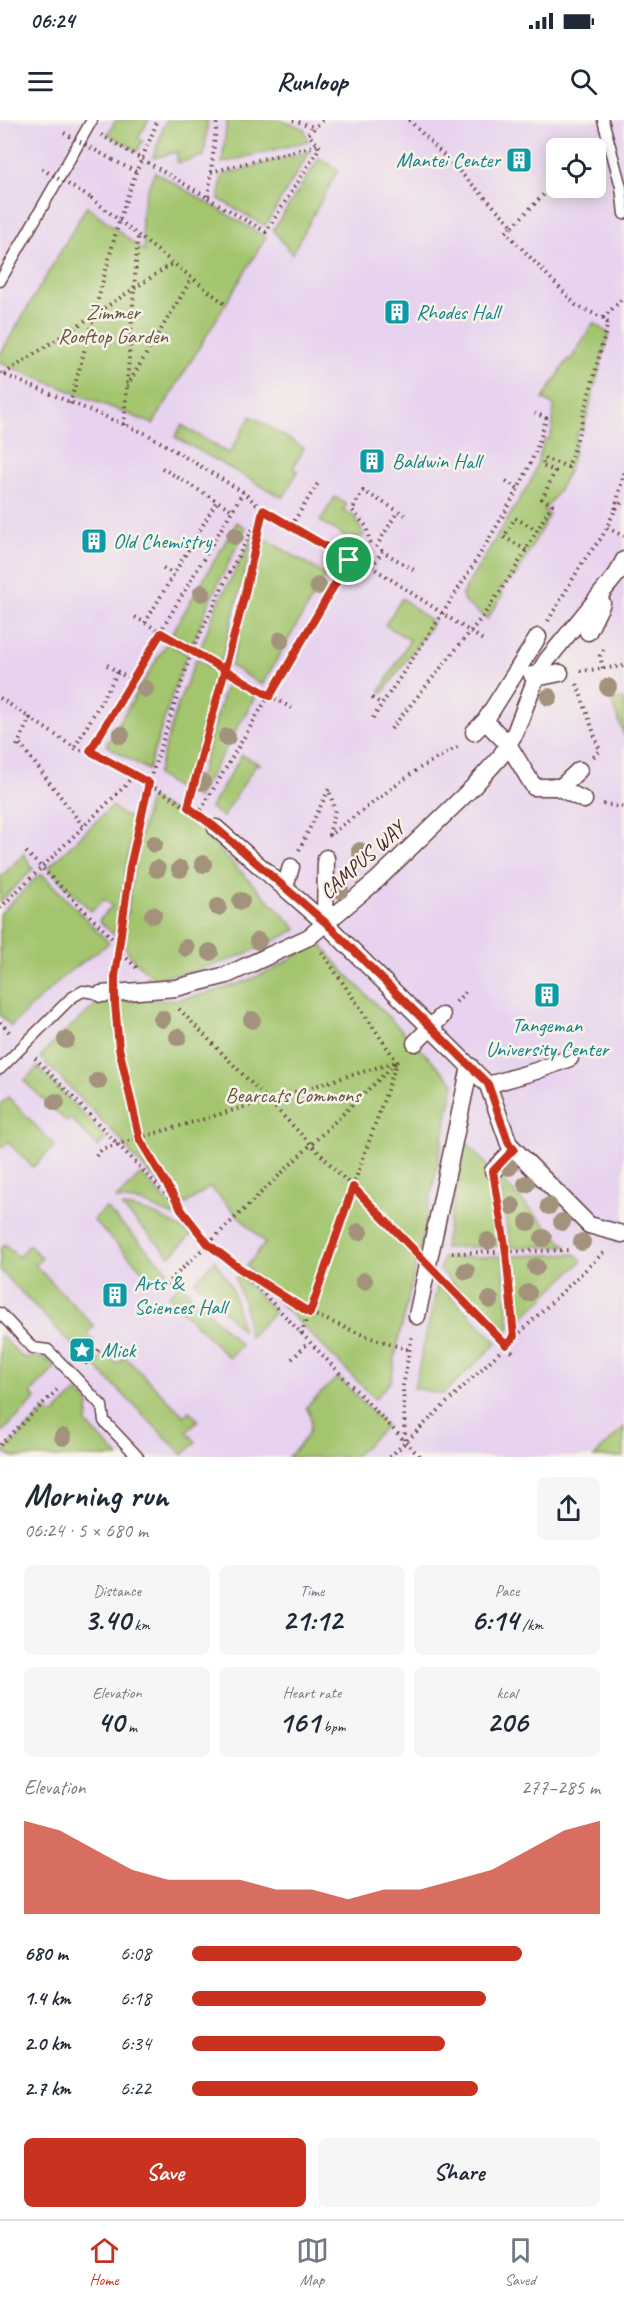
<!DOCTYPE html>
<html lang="en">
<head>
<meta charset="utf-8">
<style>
  :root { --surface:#fff; --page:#f6f6f7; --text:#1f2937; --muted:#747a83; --line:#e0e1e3; --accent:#c8321e }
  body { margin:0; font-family:Caveat,sans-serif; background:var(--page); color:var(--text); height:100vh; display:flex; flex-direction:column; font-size:22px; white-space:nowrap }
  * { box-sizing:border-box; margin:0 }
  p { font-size:20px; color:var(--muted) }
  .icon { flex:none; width:33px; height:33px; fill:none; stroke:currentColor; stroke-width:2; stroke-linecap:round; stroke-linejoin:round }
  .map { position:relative; height:1337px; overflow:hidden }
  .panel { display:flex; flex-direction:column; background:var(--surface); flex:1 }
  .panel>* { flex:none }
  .controls { position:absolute; left:546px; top:18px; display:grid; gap:12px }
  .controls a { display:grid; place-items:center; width:60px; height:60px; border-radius:9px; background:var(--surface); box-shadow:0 3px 15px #0003; font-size:30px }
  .pin { position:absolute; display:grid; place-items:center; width:51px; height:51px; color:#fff; margin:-26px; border:3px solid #fff; border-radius:50%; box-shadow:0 2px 6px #0007 }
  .round { display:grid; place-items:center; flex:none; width:63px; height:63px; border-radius:9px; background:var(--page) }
  .headline { display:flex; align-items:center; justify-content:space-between; height:102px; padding:0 24px }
  h1 { font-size:33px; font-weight:700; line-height:45px }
  .stats { display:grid; grid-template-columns:repeat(3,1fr); gap:9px; height:102px; padding:6px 24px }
  .stats div { display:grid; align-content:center; border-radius:9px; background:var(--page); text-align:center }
  .stats b { font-size:30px; font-weight:700 }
  .stats small { font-size:16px; font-weight:400 }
  .stats p { font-size:16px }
  .chart { height:168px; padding:12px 24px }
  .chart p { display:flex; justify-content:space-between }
  .chart svg { width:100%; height:108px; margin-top:6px; fill:var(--accent); opacity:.7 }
  .button { display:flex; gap:12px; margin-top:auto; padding:12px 24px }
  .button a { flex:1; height:69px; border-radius:9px; background:var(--accent); color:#fff; font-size:24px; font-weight:700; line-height:69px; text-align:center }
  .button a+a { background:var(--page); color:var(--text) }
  ul { padding:0 24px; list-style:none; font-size:20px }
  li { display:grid; grid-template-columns:96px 72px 1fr; align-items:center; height:45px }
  li i { height:15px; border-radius:8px; background:var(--accent) }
  .status { display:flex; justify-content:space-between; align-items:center; height:42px; padding:0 30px; background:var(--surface); direction:ltr }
  .status svg { height:16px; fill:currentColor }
  header { display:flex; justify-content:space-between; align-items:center; height:78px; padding:0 24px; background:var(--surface); font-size:27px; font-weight:700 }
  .dock { display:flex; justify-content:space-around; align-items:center; height:84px; border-top:2px solid var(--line); background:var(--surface); font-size:16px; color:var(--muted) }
  .dock a { display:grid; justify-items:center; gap:3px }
  .dock .selected { color:var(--accent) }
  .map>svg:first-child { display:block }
  .built { fill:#e7d2ef; fill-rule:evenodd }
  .green { fill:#a3c56e; stroke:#76724c; stroke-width:1.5 }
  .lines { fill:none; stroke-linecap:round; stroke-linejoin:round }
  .service-casing { stroke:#633c42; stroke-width:13 }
  .pedestrian-casing { stroke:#633c42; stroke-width:19 }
  .path { stroke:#633c42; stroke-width:4; stroke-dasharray:1.5 4.5; stroke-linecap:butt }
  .service { stroke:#fff; stroke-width:10 }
  .pedestrian { stroke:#fff; stroke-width:16 }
  .path-bridge { stroke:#633c42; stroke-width:4; stroke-dasharray:1.5 4.5; stroke-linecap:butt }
  .tree { fill:#a3937c }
  .route-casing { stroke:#fff; stroke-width:12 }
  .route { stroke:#c8321e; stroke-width:8 }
  .labels { text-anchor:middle; stroke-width:5; stroke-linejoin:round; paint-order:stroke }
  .culture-label { font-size:21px; fill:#0d838f; stroke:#f7f3e8; text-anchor:start }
  .park-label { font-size:21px; fill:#65513f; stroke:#f7f3e8 }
  .street-label { font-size:21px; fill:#4a1f2b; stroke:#f7f3e8 }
</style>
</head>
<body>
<div class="status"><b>06:24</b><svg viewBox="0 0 49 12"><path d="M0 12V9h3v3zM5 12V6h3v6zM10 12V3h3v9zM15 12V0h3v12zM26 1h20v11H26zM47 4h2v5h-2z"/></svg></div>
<header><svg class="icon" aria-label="menu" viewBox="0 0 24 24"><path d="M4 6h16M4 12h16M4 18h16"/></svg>Runloop<svg class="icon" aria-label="search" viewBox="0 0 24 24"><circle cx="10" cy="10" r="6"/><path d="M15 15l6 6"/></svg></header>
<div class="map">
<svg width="624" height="1337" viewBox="0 0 624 1337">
  <rect width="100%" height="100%" fill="#f7f3e8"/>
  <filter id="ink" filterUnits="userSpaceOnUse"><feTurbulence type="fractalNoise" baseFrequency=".0167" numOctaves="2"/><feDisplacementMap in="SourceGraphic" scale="12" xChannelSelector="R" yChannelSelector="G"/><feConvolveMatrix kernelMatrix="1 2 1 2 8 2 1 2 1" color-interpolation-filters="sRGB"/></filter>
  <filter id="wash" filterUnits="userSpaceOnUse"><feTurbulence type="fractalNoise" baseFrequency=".008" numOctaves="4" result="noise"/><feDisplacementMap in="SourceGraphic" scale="24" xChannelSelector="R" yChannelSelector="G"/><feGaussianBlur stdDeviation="1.35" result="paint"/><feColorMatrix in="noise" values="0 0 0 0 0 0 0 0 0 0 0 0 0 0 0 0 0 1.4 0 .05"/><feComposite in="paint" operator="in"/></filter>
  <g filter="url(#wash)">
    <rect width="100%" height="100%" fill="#eee3c6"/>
    <path class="built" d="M0,0H624V1337H0ZM556,28H596V68H556Z"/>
    <path class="green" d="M116,0H149L138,18L143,21L137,31L108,14Z
      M166,0H208L204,36L177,43V32L153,38Z
      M227,0H280L304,8L308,21L222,43Z
      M310,31L265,106L219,79L222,55Z
      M319,38L338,50L292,134L273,110Z
      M155,52L266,117L153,304L0,243V235L87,86L145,132C139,103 141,79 155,52Z
      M593,203L609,213L583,311H577C574,342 565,366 544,390L549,395L517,454L499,469L503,475L487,499L464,482L462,474L532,359L545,319L549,320L552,311L554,286L543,279L568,239L570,241Z
      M251,296L304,328L293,348L298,351L283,378L175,317L182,305L229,334Z
      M335,377L347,385L343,390L355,397L364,416L349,419L320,401Z
      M237,402L246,408L211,478L192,525L172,513Z
      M255,413L221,542L200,529L217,485Z
      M264,418L326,455L262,565L231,546Z
      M402,478L433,503L383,573L380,571L410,520L385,505Z
      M167,522L187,534L174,569L148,650L106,625Z
      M196,539L219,552L185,673L157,655L178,584Z
      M228,557L256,575L197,679L194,677Z
      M611,579H624V616Z
      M242,635L261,645L256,644L223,697L210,688Z
      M150,678L193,703L297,809C252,834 206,852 154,858C142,847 125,836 123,819L139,721Z
      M112,686L124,696L135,698L114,815L99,801L112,786L104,779L91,791L48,748Z
      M24,734L33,749L0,782V758Z
      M39,755H43L109,823L65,855L11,906L0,895V794Z
      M319,822L344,852L454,963L420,1129L398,1221L391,1261L375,1279L275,1178L247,1146L265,1123L210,1067L186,1084C163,1065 137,1046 121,1020L40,937L61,915L101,881L175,880L209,873L244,862L274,849Z
      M38,947L106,1018L98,1027L71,999L67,1002L24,961Z
      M8,977L55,1026L33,1047L8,1022L0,1028V985Z
      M466,1022L486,1044L499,1126L444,1128Z
      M141,1054L176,1091L174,1096L141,1082L116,1079Z
      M499,1057L566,1126L510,1127Z
      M122,1087C148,1088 170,1101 191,1115L170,1136Z
      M106,1088L167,1150L154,1162L93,1100Z
      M5,1124L18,1137L29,1125L42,1138L35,1145L94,1206L87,1213L94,1221L81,1234L0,1150V1129Z
      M575,1134L582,1141L521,1199L511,1136Z
      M502,1136L510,1208L503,1214L440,1150L443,1138Z
      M215,1140L232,1168L242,1210L195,1161Z
      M239,1155L275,1192L249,1217L245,1186L235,1158Z
      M438,1163L497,1223L443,1274L414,1268Z
      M180,1164L241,1225L229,1238L168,1176Z
      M0,1215L22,1237L45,1238L55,1248L31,1273L36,1279L0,1314Z
      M106,1233L117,1244L125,1237L184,1296L189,1291L198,1300L187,1312L196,1322L183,1335L94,1245Z
      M338,1257L386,1306L354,1337H288C302,1323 320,1308 306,1287Z
      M77,1272L89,1284L87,1304L119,1337H14L3,1332L46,1290L53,1295Z
      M624,1307V1337H594Z"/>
  </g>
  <g filter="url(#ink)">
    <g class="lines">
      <defs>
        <path id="service" d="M603,0L621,67L624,94
          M0,161L92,0
          M0,949L71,878L83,871L101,874
          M0,1193L33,1228L48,1230L73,1255L102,1286L104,1301L138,1337"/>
        <path id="pedestrian" d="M588,512L602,483
          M532,555L536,558L560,553
          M485,601L508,624L534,667H557L584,680
          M474,612L485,601L538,517
          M560,668L579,650
          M216,708L325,803L488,965L509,1024L589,1105L622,1114
          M285,767L291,747
          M325,803L326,738
          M101,874L176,868L227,855L309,817L377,760L473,667L500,637L515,613L536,558L547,540L617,454L624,440
          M415,923L442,896
          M488,965L536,951L570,938
          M493,1051L514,1029
          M417,1196L470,946"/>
      </defs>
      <use href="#service" class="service-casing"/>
      <use href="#pedestrian" class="pedestrian-casing"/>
      <path class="path" d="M293,0L316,8
        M409,0L513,106L506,112L576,185L603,198L610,205
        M101,15L208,78L217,0
        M113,40L136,52L140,43
        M211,52L318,25
        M91,78L225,184
        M208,78L266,112L320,27L308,14L323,0
        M513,106L556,62
        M603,198L624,177
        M0,253L147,314L243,372L263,390L349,440L372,447L483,520
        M4,254L173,143
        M127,266L192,158
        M70,284L119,101L136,52
        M124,305L138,116
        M162,348L232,390
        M506,361L519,369
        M615,389L624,352
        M291,406L318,363
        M607,408L624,416
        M370,423L366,406L352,390L363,371L405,395
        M376,427L398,391
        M526,430L504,417L515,398L537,410
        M372,447L382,431L414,450
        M163,448L174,454
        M135,497L293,589
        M548,501L584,440L602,417L615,390L624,380
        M145,503L217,381
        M107,545L132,561
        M603,548L600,536L605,526
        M580,551L624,546
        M577,564L600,631L593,637
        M0,578L78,630C97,631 113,645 130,654C154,667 177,679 199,697
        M372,578L382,584C416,534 449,485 480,434C506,390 534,348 546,298L535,293
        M373,598L382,584
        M391,609L483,496L514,451L552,384L542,379L555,351L542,346L544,338L568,347L575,327L608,203
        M20,624L83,706
        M17,626L30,597
        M75,627L118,552
        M90,631L243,372
        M603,684L624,687
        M187,687L244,478L262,394
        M198,695L349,440L370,423
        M329,715L335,690L329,670
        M328,716L418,649L461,625
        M299,730L329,669
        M26,732L119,825L116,852
        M0,788L125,666L133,655
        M119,825L130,747L149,663L192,531L228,455L263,390
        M118,830L139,850
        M456,882L466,871
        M179,889L410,1126
        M115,893L122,947L140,1020L179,1085
        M0,902L9,912
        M35,938L183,1092L208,1124L239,1148L420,1337
        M96,1036L102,1029L396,942
        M496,1069L506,1132L514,1216
        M452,1133L571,1130
        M245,1151L310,1193L363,1215L409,1230
        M445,1162L514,1234
        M161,1169L396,943
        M301,1214L397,942L321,831
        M292,1239L309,1222
        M85,1244L101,1228
        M405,1320L403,1266L412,1215
        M0,1325L57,1270
        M390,1337L606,1130"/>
      <use href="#service" class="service"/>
      <use href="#pedestrian" class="pedestrian"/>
      <path class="path-bridge" d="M64,13L113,40
        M140,43L158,0
        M42,49L91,78"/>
    </g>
    <g class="tree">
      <circle cx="235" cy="416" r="9"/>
      <circle cx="318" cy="466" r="9"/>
      <circle cx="202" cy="473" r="9"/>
      <circle cx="281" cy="520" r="9"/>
      <circle cx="608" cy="567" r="9"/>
      <circle cx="145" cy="569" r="9"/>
      <circle cx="549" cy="577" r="9"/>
      <circle cx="121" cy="615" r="9"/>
      <circle cx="227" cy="617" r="9"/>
      <circle cx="202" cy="662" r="9"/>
      <circle cx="154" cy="724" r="9"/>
      <circle cx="360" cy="731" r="9"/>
      <circle cx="203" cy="744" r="9"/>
      <circle cx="157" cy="749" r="9"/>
      <circle cx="180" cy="749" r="9"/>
      <circle cx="340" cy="770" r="9"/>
      <circle cx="241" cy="781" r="9"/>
      <circle cx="218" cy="787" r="9"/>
      <circle cx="153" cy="795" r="9"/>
      <circle cx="258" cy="821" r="9"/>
      <circle cx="186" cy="828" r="9"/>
      <circle cx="210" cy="832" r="9"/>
      <circle cx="162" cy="899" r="9"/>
      <circle cx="252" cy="900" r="9"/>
      <circle cx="178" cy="917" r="9"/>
      <circle cx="66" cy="920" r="9"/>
      <circle cx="98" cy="961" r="9"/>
      <circle cx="56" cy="982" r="9"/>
      <circle cx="509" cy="1047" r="9"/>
      <circle cx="526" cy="1064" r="9"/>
      <circle cx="512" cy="1086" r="9"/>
      <circle cx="549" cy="1086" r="9"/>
      <circle cx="528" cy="1102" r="9"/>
      <circle cx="562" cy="1102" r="9"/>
      <circle cx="359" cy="1112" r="9"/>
      <circle cx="543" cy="1118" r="9"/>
      <circle cx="488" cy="1121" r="9"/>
      <circle cx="582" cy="1122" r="9"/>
      <circle cx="536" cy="1147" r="9"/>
      <circle cx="466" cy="1151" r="9"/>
      <circle cx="364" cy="1161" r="9"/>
      <circle cx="528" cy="1173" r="9"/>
      <circle cx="490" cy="1180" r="9"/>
      <circle cx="63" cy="1317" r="9"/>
    </g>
  </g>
  <g class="lines" filter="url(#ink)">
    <defs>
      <path id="route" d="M349,440L270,576L161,513L90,631L149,663L130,747L115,857V883L119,928L140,1020L183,1092L208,1124L239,1148L310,1193L353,1067L506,1225L514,1217L506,1132L493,1051L514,1029L509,1024L488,964L326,803L216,708L188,687L244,478L263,390L349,440"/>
    </defs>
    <use href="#route" class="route-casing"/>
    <use href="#route" class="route"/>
  </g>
  <defs>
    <symbol id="building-square" viewBox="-11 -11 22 22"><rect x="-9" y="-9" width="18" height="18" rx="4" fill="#0f9aa8" stroke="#f7f3e8"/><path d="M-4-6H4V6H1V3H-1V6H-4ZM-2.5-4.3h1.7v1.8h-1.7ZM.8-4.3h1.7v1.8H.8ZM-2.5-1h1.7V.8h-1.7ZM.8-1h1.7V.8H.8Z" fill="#fff"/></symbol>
    <symbol id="sight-square" viewBox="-11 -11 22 22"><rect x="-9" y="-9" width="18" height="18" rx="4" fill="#0f9aa8" stroke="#f7f3e8"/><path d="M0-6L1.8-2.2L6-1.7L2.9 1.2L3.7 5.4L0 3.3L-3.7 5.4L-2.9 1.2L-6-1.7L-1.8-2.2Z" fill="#fff"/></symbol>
  </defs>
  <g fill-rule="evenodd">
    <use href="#building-square" x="504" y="25" width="30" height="30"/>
    <use href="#building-square" x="382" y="177" width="30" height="30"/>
    <use href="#building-square" x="357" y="326" width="30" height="30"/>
    <use href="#building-square" x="79" y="406" width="30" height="30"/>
    <use href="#building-square" x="532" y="860" width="30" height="30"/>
    <use href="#building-square" x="100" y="1160" width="30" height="30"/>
    <use href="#sight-square" x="67" y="1215" width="30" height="30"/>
  </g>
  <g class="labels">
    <g class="culture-label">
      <text x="500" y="47" text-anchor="end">Mantei Center</text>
      <text x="416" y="199">Rhodes Hall</text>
      <text x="392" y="348">Baldwin Hall</text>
      <text x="113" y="428">Old Chemistry</text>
      <text x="547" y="912" text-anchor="middle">Tangeman<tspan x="547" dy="24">University Center</tspan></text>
      <text x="134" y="1170">Arts &amp;<tspan x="134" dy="24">Sciences Hall</tspan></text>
      <text x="101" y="1237">Mick</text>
    </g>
    <g class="park-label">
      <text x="113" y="199">Zimmer<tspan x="113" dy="24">Rooftop Garden</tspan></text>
      <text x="293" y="982">Bearcats Commons</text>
    </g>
    <g class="street-label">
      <text transform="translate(362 740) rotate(-42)" y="7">CAMPUS WAY</text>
    </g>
  </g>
</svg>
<div class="controls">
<a><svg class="icon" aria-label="locate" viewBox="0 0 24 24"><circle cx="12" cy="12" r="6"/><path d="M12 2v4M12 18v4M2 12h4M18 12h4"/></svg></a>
</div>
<div class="pin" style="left:349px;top:440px;background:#1e9e55"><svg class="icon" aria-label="arrive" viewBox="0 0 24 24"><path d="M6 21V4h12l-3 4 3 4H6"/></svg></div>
</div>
<section class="panel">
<div class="headline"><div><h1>Morning run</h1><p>06:24 · 5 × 680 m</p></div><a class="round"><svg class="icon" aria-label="share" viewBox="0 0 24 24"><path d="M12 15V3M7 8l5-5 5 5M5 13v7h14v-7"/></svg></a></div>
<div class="stats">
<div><p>Distance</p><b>3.40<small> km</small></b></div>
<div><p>Time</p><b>21:12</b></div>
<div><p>Pace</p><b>6:14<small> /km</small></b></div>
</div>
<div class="stats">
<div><p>Elevation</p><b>40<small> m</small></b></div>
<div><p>Heart rate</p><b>161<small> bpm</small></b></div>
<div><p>kcal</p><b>206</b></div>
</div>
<div class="chart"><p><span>Elevation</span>277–285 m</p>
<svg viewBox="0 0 160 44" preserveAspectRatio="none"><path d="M0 44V6L10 10L20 18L30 26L40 30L50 30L60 30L70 34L80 34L90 38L100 34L110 34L120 30L130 26L140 18L150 10L160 6V44z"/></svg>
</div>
<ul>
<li><b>680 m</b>6:08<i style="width:81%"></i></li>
<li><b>1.4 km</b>6:18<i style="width:72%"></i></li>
<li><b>2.0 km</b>6:34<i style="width:62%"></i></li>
<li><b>2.7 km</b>6:22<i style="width:70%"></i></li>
</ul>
<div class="button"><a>Save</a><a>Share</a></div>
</section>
<nav class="dock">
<a class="selected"><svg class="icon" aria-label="home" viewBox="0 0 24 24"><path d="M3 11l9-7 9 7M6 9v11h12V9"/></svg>Home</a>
<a><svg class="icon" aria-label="map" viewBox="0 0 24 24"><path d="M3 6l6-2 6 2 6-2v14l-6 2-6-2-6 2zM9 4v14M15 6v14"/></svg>Map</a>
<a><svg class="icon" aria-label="saved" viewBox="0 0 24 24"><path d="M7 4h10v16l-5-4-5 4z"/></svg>Saved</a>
</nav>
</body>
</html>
